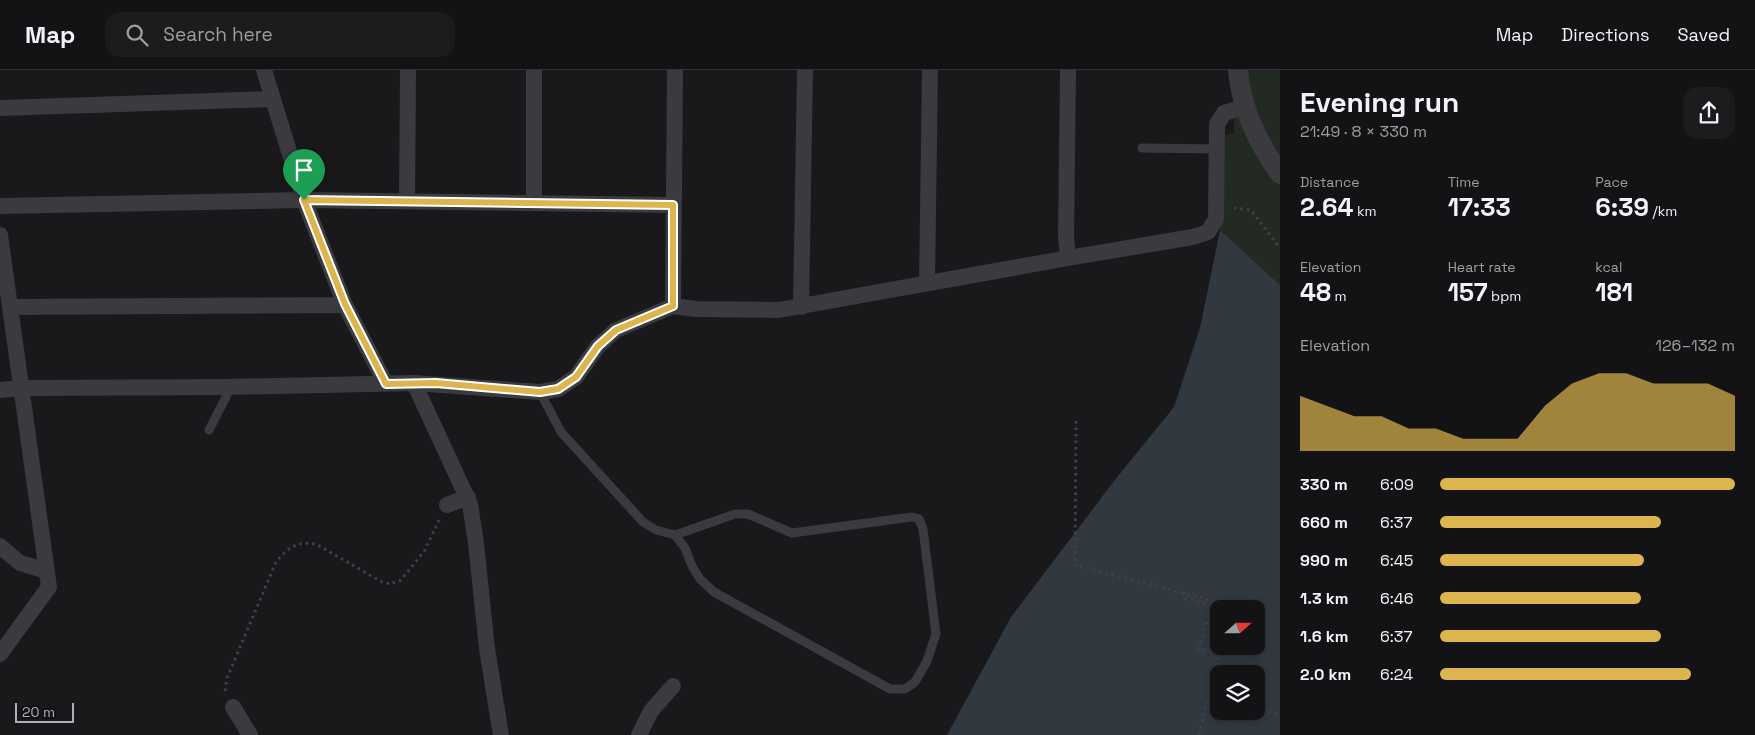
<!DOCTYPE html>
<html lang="en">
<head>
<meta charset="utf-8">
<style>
  :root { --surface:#131214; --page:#1c1b1d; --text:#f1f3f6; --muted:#9d9ea0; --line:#323234; --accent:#ddb54e }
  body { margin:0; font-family:"Space Grotesk",sans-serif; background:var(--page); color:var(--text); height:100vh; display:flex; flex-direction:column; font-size:19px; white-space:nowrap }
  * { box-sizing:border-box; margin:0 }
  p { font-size:16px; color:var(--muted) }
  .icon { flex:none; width:28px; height:28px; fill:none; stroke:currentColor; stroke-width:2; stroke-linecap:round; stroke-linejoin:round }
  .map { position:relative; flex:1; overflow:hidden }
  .drawer { display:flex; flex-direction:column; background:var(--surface); width:475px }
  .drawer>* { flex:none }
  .needle { width:32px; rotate:69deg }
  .tools { position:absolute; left:1210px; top:530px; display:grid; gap:10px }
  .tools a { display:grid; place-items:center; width:55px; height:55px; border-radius:10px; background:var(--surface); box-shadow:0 2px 8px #0003,0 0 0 1px var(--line); font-size:25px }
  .scale { position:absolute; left:15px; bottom:12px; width:59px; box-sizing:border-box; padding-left:5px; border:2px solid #acafb8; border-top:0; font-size:14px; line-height:18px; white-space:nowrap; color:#acafb8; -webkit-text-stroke:4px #131315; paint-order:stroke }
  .pin { position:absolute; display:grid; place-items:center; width:42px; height:42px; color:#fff; margin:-51px -21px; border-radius:50% 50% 50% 0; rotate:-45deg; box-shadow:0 0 5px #0007 }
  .pin .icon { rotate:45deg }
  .round { display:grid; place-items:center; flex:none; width:52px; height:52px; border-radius:15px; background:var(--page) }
  .headline { display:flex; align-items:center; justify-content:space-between; height:85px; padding:0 20px }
  h1 { font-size:28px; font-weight:700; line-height:38px }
  .stats { display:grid; grid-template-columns:repeat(3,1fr); gap:8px; height:85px; padding:5px 20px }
  .stats div { display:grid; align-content:center }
  .stats b { font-size:25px; font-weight:700 }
  .stats small { font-size:14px; font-weight:400 }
  .stats p { font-size:14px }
  .chart { height:140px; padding:10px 20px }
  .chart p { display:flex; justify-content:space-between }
  .chart svg { width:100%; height:90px; margin-top:5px; fill:var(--accent); opacity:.7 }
  ul { padding:0 20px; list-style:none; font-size:16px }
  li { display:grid; grid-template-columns:80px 60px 1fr; align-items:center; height:38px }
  li i { height:12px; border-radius:6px; background:var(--accent) }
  header { display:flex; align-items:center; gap:30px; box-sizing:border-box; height:70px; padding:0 25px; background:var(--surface); border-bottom:1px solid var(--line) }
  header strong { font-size:24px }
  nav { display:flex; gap:28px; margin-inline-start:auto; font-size:18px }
  .search { width:350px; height:45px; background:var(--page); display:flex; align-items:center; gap:12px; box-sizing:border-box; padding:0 18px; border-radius:15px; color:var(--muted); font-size:19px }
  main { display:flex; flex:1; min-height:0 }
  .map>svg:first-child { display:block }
  .green { fill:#232a24 }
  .water { fill:#32383f; fill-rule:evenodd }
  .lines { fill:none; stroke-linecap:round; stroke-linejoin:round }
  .path { stroke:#404146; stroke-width:3; stroke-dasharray:2.5 4; stroke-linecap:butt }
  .service { stroke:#3a3a3f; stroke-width:9 }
  .minor { stroke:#3a3a3f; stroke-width:16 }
  .tertiary { stroke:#3a3a3f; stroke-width:20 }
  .route-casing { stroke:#fff; stroke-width:10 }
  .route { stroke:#ddb54e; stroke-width:6 }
</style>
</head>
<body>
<header>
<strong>Map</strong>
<div class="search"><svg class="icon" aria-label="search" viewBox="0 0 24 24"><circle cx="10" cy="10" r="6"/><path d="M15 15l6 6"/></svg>Search here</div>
<nav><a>Map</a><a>Directions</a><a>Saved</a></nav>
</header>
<main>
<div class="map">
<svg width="1280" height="665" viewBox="0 0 1280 665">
  <rect width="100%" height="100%" fill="#19181a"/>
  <path class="green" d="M1235,0H1280V215L1220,160L1222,66L1234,63Z"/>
  <path class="water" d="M1220,160L1280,215V665H947L1011,547L1114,411L1174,337L1200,258ZM1219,539H1256V576H1219ZM1219,604H1256V641H1219Z"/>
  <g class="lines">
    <path class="path" d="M1234,138L1251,140L1280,178
      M1076,351L1075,495L1244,539
      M1185,522L1184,528L1226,539
      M225,621L227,608L276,492C289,477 296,471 316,474L382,512L390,514L401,510L425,480L439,450
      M1209,626L1219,629
      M1256,639L1280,645
      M1199,665L1219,584L1199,579L1213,530"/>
    <path class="service" d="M1142,78L1217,79
      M540,322L561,362L643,452L656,460L675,465L735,444H748L792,463L912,447L919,449L923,459L936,564L927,591L915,612L905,619H890L714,522L700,509L692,496L685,478L675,465
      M209,360L227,325L226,317"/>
    <path class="minor" d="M264,0L304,130L345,235L386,314
      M0,38L272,29
      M407,131L408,0
      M534,132V0
      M0,136L304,130L673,135
      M0,165L49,517L0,584
      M1068,188L1066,167L1068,0
      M927,213L930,0
      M673,236L675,0
      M10,237L345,235
      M801,237L805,0
      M414,313L470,434L476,473L487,579L501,665
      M0,320L22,318L226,317L414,313L540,322L558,319L576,307L598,276L616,260L673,236L696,239L779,240L1068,188L1193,167L1208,162L1216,149L1217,54L1224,43L1245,37
      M447,435L468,427
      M0,476L20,493L47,501
      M233,637L250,665
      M639,665L651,641L673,616"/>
    <path class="tertiary" d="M1238,0C1241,38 1258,73 1280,104"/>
  </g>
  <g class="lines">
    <defs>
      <path id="route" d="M304,130L673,135V236L616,260L598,276L576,307L558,319L540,322L436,313L386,314L345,234Z"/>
    </defs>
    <use href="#route" class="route-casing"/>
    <use href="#route" class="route"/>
  </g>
</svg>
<div class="tools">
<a><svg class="needle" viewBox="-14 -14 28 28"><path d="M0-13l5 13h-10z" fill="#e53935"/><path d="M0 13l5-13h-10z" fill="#9d9ea0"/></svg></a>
<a><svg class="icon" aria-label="layers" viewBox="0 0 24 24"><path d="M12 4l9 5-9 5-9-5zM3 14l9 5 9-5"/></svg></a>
</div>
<div class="scale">20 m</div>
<div class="pin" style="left:304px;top:130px;background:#1e9e55"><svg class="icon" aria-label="arrive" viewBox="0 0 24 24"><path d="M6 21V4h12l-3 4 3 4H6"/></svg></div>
</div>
<section class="drawer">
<div class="headline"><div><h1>Evening run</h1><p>21:49 · 8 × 330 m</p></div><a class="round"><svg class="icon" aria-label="share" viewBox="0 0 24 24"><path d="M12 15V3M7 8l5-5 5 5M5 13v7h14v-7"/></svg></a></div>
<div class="stats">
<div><p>Distance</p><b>2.64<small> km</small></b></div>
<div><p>Time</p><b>17:33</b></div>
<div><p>Pace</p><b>6:39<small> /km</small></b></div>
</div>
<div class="stats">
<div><p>Elevation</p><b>48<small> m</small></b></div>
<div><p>Heart rate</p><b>157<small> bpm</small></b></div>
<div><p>kcal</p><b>181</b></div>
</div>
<div class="chart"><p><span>Elevation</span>126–132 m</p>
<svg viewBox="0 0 160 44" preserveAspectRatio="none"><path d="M0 44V17L10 22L20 27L30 27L40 33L50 33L60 38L70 38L80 38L90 22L100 11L110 6L120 6L130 11L140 11L150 11L160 17V44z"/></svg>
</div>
<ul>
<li><b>330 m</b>6:09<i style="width:100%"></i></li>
<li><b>660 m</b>6:37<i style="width:75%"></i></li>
<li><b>990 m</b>6:45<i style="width:69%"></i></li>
<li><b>1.3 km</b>6:46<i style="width:68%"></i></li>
<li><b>1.6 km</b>6:37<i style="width:75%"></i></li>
<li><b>2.0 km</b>6:24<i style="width:85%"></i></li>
</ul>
</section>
</main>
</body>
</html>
